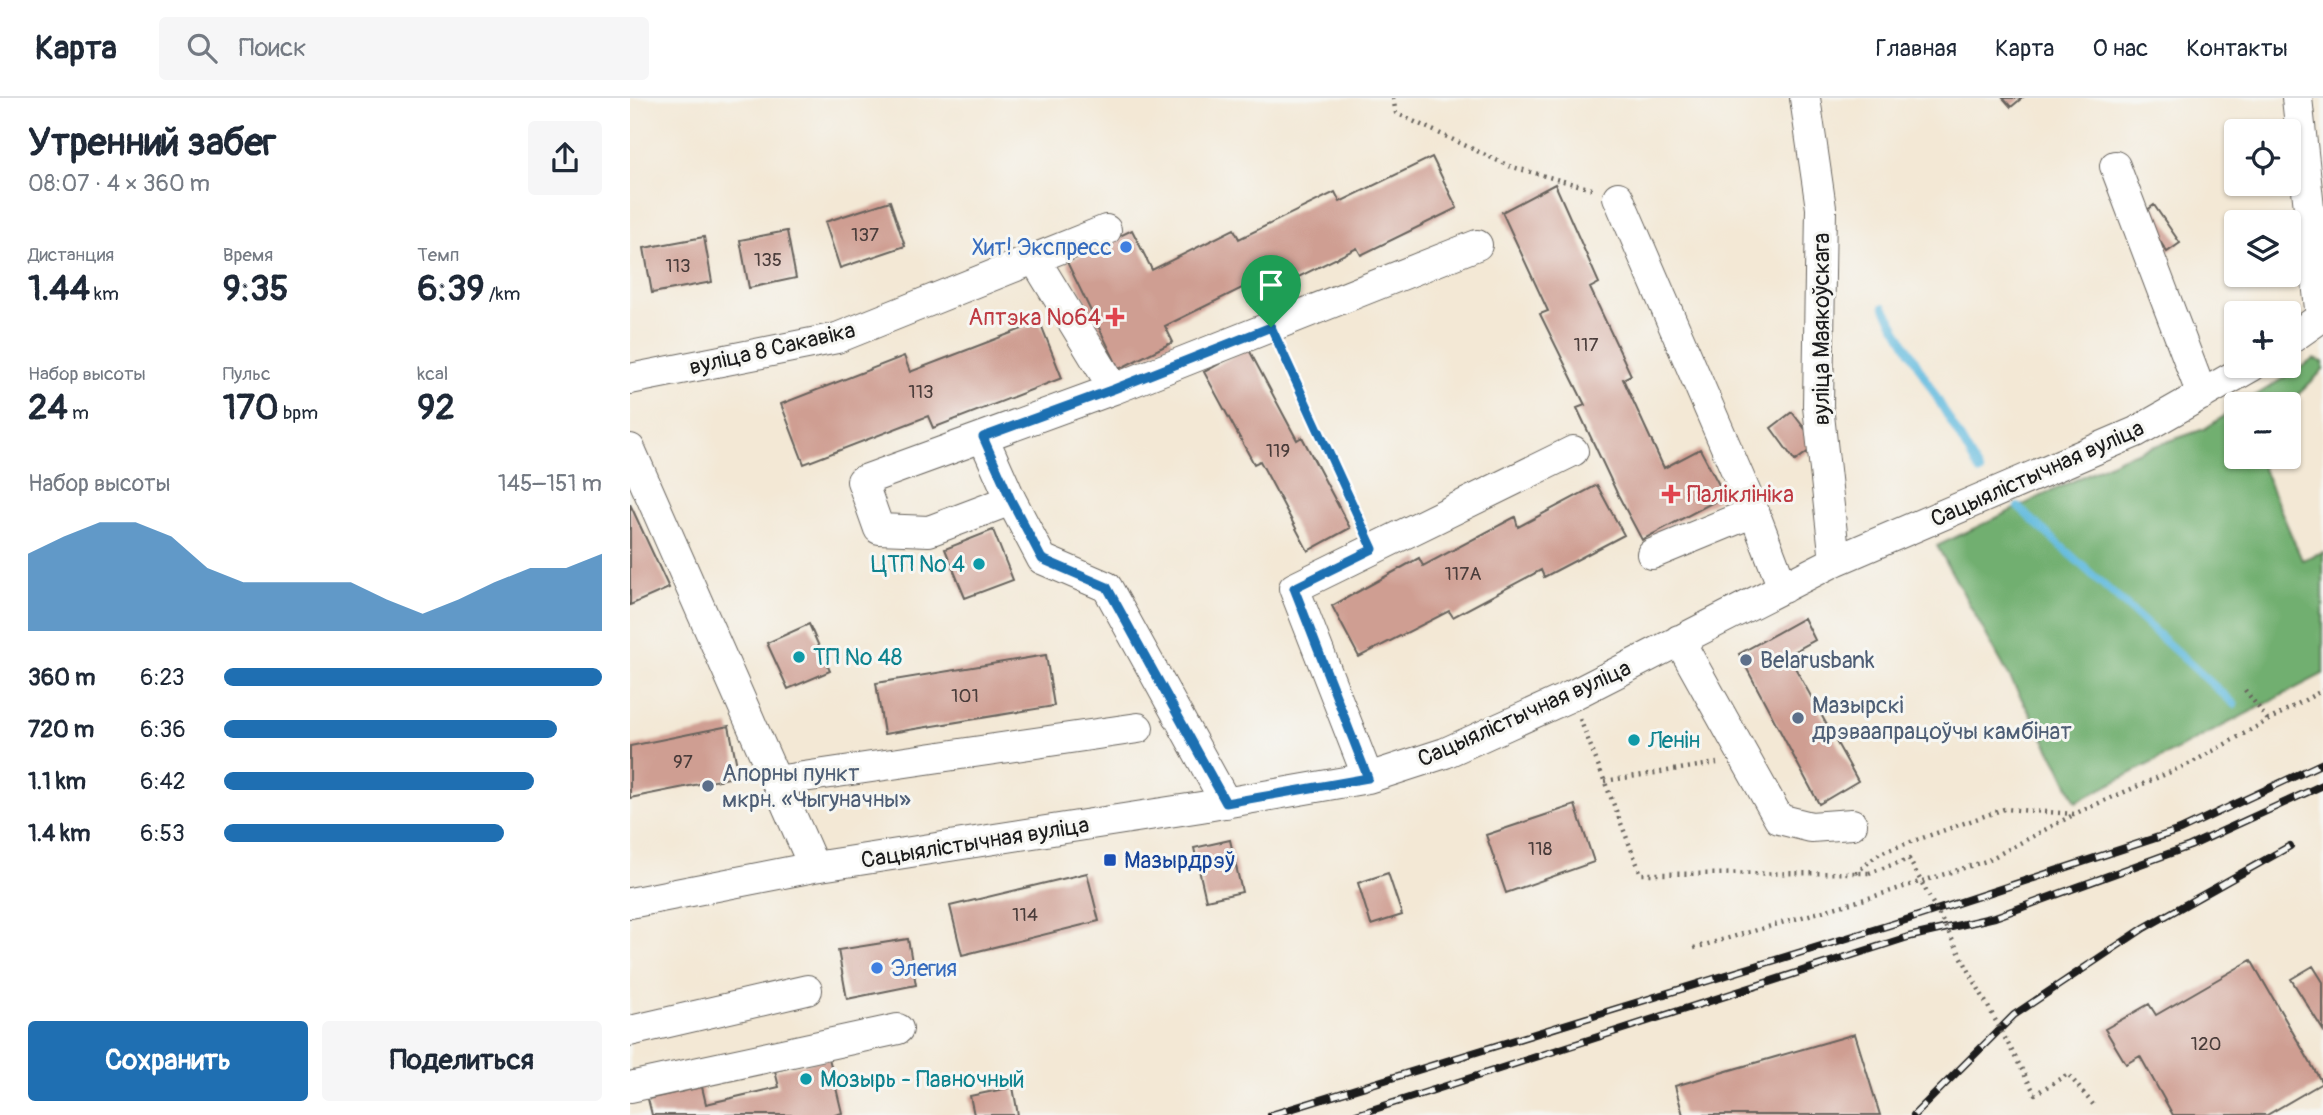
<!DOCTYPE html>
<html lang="ru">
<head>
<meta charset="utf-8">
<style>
  :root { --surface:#fff; --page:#f6f6f7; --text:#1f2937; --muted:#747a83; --line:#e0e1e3; --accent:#1f6fb2 }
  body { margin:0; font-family:Pangolin,sans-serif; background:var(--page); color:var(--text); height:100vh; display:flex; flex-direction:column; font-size:26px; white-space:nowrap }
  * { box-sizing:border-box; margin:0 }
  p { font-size:23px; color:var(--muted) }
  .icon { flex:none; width:38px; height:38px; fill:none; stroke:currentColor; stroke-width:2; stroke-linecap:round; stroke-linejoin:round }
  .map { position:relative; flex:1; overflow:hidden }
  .panel { display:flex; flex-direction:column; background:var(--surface); width:630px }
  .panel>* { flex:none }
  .fabs { position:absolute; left:1594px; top:21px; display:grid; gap:14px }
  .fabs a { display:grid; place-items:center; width:77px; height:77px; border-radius:7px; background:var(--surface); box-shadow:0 2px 5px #0004; font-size:35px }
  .pin { position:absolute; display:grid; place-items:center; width:60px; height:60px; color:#fff; margin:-72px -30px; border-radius:50% 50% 50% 0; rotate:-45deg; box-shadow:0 0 7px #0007 }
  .pin .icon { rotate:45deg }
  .round { display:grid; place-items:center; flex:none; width:74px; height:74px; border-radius:7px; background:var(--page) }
  .summary { display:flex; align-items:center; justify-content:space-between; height:119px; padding:0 28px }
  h1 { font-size:38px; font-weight:800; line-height:52px }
  .metrics { display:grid; grid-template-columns:repeat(3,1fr); gap:10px; height:119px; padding:7px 28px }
  .metrics div { display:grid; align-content:center }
  .metrics b { font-size:35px; font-weight:800 }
  .metrics small { font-size:19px; font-weight:400 }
  .metrics p { font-size:19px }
  .chart { height:196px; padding:14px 28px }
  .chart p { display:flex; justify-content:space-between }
  .chart svg { width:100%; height:126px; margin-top:7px; fill:var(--accent); opacity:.7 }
  .action { display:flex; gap:14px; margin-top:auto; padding:14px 28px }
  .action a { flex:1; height:80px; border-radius:7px; background:var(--accent); color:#fff; font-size:28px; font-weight:800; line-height:80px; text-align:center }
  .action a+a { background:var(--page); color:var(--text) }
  ul { padding:0 28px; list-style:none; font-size:23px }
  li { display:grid; grid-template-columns:112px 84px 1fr; align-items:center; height:52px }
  li i { height:18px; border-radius:9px; background:var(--accent) }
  header { display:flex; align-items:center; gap:42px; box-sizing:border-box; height:98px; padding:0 35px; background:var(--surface); border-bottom:2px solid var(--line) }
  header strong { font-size:33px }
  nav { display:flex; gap:38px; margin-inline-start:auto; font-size:24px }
  .search { width:490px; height:63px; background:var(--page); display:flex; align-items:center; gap:18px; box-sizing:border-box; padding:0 24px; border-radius:7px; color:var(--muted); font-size:26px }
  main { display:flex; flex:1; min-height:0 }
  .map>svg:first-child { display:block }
  .forest { fill:#71af70; stroke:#466646; stroke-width:2 }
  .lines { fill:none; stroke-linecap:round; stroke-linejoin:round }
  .stream { stroke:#61bade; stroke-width:8 }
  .building { fill:#cf9e92 }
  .minor-casing { stroke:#67635d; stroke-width:32 }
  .path { stroke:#67635d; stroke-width:4.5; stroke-dasharray:2 5; stroke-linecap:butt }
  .minor { stroke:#fff; stroke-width:30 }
  .rail-casing { stroke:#1c1c1c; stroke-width:8 }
  .rail { stroke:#f6f6f2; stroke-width:5; stroke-dasharray:16; stroke-linecap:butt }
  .path-bridge { stroke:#67635d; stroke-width:4.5; stroke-dasharray:2 5; stroke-linecap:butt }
  .route-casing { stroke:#fff; stroke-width:14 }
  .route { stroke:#1f6fb2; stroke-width:9 }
  .shop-dot { fill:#3f7fe0; stroke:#f6f6f2; stroke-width:2.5 }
  .health-dot { fill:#e0444e; stroke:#f6f6f2; stroke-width:2.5 }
  .culture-dot { fill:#0f9aa8; stroke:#f6f6f2; stroke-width:2.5 }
  .service-dot { fill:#5c6f8a; stroke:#f6f6f2; stroke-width:2.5 }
  .transit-dot { fill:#1a4fb4; stroke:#f6f6f2; stroke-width:2.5 }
  .labels { text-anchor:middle; stroke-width:6; stroke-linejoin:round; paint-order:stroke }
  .number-label { font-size:19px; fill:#493c3a }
  .shop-label { font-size:23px; fill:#366cbe; stroke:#f6f6f2; text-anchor:end }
  .health-label { font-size:23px; fill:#be3a42; stroke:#f6f6f2; text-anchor:end }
  .street-label { font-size:23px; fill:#1c1c1c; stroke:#f6f6f2 }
  .culture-label { font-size:23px; fill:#0d838f; stroke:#f6f6f2; text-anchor:start }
  .service-label { font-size:23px; fill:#4e5e75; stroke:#f6f6f2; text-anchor:start }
  .transit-label { font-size:23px; fill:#164399; stroke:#f6f6f2; text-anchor:start }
</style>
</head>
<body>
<header>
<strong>Карта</strong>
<div class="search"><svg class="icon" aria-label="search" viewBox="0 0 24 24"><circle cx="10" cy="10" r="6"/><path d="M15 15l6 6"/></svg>Поиск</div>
<nav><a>Главная</a><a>Карта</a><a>О нас</a><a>Контакты</a></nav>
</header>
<main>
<section class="panel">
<div class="summary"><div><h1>Утренний забег</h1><p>08:07 · 4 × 360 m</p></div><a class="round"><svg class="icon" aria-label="share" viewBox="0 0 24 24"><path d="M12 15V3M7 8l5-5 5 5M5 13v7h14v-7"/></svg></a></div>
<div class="metrics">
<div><p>Дистанция</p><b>1.44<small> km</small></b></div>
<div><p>Время</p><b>9:35</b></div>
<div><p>Темп</p><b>6:39<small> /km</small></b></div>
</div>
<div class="metrics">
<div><p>Набор высоты</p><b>24<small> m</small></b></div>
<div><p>Пульс</p><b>170<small> bpm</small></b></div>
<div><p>kcal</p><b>92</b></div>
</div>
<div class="chart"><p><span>Набор высоты</span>145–151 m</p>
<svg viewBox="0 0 160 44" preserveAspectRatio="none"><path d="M0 44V17L10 11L20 6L30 6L40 11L50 22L60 27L70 27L80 27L90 27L100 33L110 38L120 33L130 27L140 22L150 22L160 17V44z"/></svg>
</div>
<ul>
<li><b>360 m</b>6:23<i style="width:100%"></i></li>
<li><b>720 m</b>6:36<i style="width:88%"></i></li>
<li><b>1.1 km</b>6:42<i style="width:82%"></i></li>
<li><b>1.4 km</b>6:53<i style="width:74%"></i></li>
</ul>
<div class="action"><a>Сохранить</a><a>Поделиться</a></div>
</section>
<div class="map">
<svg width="1693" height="1017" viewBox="0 0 1693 1017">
  <rect width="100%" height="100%" fill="#f6f6f2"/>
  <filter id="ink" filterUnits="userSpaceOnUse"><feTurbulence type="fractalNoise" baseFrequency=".0143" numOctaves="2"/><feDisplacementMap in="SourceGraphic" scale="14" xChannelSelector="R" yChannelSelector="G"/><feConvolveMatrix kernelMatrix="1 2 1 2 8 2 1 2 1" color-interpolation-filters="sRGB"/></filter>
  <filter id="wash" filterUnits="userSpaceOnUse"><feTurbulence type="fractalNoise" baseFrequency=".00686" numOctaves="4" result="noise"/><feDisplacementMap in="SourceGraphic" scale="28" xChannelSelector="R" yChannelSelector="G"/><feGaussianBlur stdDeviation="1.57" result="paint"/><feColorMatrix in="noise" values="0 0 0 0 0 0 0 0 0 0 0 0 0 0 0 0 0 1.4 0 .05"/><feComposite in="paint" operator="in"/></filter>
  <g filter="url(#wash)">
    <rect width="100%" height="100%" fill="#f3e8d5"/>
    <path class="forest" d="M1684,261L1693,264V272L1659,306H1612Z
      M1606,310V359H1628L1672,462L1693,454V576L1446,704L1430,670L1307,448L1493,359L1574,331Z"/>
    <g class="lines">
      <path class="stream" d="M1254,209L1350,374
        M1388,409L1604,606"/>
    </g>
    <g id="blocks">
      <path class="building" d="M1373,0H1392L1381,9Z
        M802,59L827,110L731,157L727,150L634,196L628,182L535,228L543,244L489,271L437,164L502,132L522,172L604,131L609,141L705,94L710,104Z
        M925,86L969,185L960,190L1001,277L993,281L1034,370L1070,351L1095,398L1012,442L987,395L947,310L955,307L910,216L918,213L872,114Z
        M260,103L275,148L210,170L195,124Z
        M1524,107L1550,145L1537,154L1512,116Z
        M157,133L166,180L119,190L110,142Z
        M74,139L82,184L22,195L14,150Z
        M410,224L432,280L303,330L298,318L174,366L151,306L274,258L280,274Z
        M618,250L667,342L672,339L720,430L678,453L630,363L624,366L574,274Z
        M1162,314L1187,347L1165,363L1141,330Z
        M967,387L994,437L914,479L911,472L823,519L819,513L729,559L702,508L789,460L793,468L885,419L888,429Z
        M0,406L39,490L0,507Z
        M363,432L383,482L335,500L315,451Z
        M1174,520L1185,542L1158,557L1228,683L1189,706L1109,556Z
        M179,526L200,573L158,591L137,545Z
        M416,557L424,608L254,636L246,585Z
        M99,628L109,678L0,700V648Z
        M945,707L964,764L876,795L856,737Z
        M600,742L612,794L576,802L564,750Z
        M457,775L469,823L332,857L320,808Z
        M758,775L772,817L741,827L728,785Z
        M278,841L286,887L217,901L208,852Z
        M1621,862L1692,985L1637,1017H1543L1510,958L1496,966L1475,931L1519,906L1526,917Z
        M1683,868L1693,884V932L1661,881Z
        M1225,936L1250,1017H1053L1045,988Z
        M199,960L212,1015L205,1017H22L18,1001L72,989L76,1006L149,989L145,973Z
        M383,989L388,1017H344L340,998Z"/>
    </g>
  </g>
  <g filter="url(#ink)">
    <use href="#blocks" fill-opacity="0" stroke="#67635d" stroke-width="2"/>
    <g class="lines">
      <defs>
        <path id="minor" d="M1175,0L1191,110L1188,308L1205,463
          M1667,0L1691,220
          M1485,68L1572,297
          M988,99L1124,414
          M404,160L484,291L847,147
          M1659,242L1693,218
          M0,281L207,240L476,132
          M353,339L381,402L412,461L477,489L596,705
          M0,351L184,769
          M381,402L299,433L249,431L232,383L484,291
          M1022,456L1124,414L1153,490
          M1049,542L1149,721L1181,729L1222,726
          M738,680L664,490L943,353
          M146,683L508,630
          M0,805L184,769L571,709L738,680L815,655L941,598L1205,463L1506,334L1622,268
          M0,933L177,892
          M0,989L268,931"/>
      </defs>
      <use href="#minor" class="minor-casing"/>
      <path class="path" d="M763,0L766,15L879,68L962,91
        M651,251L732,428
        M1615,592L1638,622
        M950,621L1011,776L1239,775
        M975,683L1087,665
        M1226,775L1250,755L1374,711L1444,716L1561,665L1693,592
        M1064,850L1242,799L1356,763L1443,717"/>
      <use href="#minor" class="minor"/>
      <defs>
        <path id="rail" d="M641,1017L1279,821L1550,732L1693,665
          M726,1017L1278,839L1365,819L1560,748L1693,687
          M1284,1017L1384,917L1514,830L1660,748"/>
      </defs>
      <use href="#rail" class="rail-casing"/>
      <use href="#rail" class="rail"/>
      <path class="path-bridge" d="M1239,775L1279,761L1405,996L1438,976L1466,1010"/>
    </g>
  </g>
  <g class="lines" filter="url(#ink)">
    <defs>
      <path id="route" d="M641,229L743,451L664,490L738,680L596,705L477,489L412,461L381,402L353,339L484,291Z"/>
    </defs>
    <use href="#route" class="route-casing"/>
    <use href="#route" class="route"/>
  </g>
  <g class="shop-dot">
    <circle cx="496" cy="149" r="7"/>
    <circle cx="247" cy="870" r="7"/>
  </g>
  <g class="health-dot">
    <path d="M481.5 208.5h7v7h7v7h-7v7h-7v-7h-7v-7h7z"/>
    <path d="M1037.5 385.5h7v7h7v7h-7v7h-7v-7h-7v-7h7z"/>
  </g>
  <g class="culture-dot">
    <circle cx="349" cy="466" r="7"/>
    <circle cx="169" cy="559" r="7"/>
    <circle cx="1004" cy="642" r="7"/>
    <circle cx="176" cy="981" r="7"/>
  </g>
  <g class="service-dot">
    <circle cx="1116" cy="562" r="7"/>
    <circle cx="1168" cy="620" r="7"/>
    <circle cx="78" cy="688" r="7"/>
  </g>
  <rect class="transit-dot" x="473" y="755" width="14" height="14" rx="3.5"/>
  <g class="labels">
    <g class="number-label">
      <text x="235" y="143">137</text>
      <text x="138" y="168">135</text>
      <text x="48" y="174">113</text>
      <text x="956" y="253">117</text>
      <text x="291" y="300">113</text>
      <text x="648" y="359">119</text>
      <text x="833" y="482">117А</text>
      <text x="335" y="604">101</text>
      <text x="53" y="670">97</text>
      <text x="910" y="757">118</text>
      <text x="395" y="823">114</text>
      <text x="1576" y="952">120</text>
    </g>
    <g class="shop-label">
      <text x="482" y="157">Хит! Экспресс</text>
      <text x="261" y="878" text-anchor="start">Элегия</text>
    </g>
    <g class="health-label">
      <text x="471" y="227">Аптэка №64</text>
      <text x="1057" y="404" text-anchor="start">Паліклініка</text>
    </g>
    <g class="street-label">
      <text transform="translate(1191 231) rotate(-90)" y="8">вуліца Маякоўскага</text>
      <text transform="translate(142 250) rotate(-13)" y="8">вуліца 8 Сакавіка</text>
      <text transform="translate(1407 375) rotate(-24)" y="8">Сацыялістычная вуліца</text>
      <text transform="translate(894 615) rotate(-24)" y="8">Сацыялістычная вуліца</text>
      <text transform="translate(345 744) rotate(-9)" y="8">Сацыялістычная вуліца</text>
    </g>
    <g class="culture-label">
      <text x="335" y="474" text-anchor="end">ЦТП № 4</text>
      <text x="183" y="567">ТП № 48</text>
      <text x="1018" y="650">Ленін</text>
      <text x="190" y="989">Мозырь - Павночный</text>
    </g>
    <g class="service-label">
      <text x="1130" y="570">Belarusbank</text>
      <text x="1182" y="615">Мазырскі<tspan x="1182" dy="26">дрэваапрацоўчы камбінат</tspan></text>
      <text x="92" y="683">Апорны пункт<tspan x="92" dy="26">мкрн. «Чыгуначны»</tspan></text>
    </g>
    <g class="transit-label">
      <text x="494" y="770">Мазырдрэў</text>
    </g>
  </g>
</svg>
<div class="fabs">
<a><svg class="icon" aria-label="locate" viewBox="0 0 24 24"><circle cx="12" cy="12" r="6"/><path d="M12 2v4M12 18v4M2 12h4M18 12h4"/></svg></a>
<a><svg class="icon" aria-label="layers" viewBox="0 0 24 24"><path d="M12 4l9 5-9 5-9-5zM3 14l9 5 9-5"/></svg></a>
<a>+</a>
<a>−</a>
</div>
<div class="pin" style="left:641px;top:229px;background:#1e9e55"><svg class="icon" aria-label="arrive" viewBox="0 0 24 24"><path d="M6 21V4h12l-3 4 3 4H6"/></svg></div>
</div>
</main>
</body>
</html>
